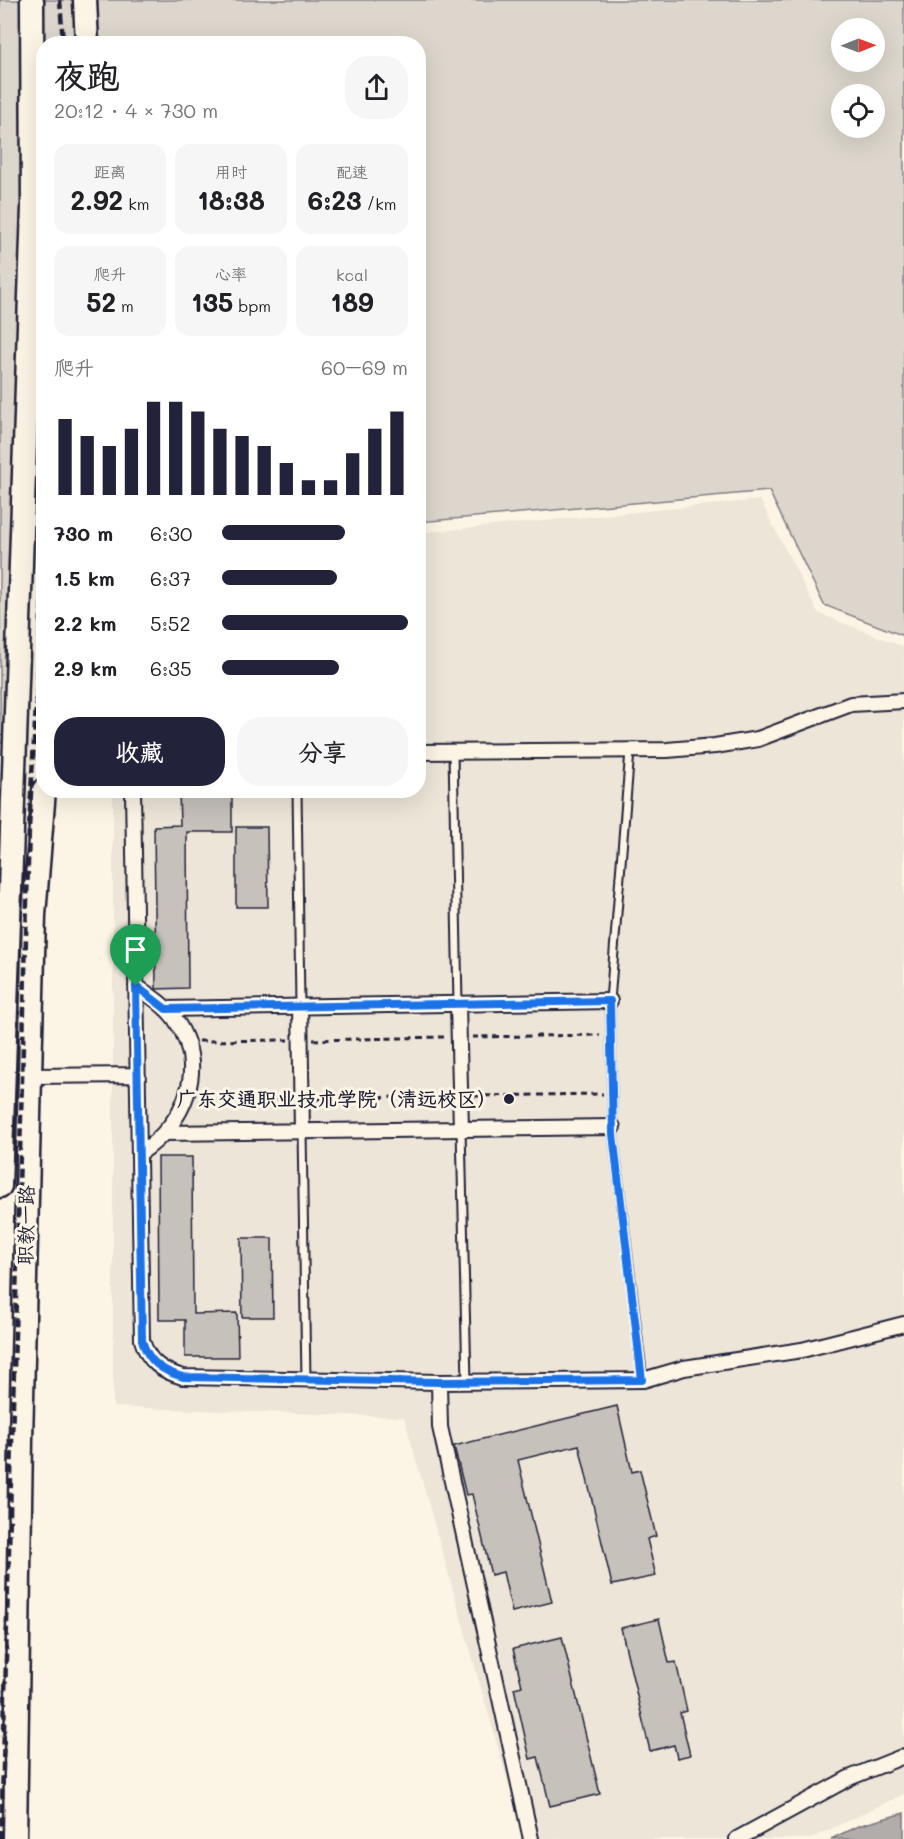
<!DOCTYPE html>
<html lang="zh">
<head>
<meta charset="utf-8">
<style>
  :root { --surface:#fff; --page:#f6f6f6; --text:#202124; --muted:#757577; --accent:#22223b }
  body { margin:0; font-family:Mali,"LXGW WenKai TC",sans-serif; background:var(--page); color:var(--text); height:100vh; display:flex; flex-direction:column; font-size:22px; white-space:nowrap }
  * { box-sizing:border-box; margin:0 }
  p { font-size:20px; color:var(--muted) }
  .icon { flex:none; width:33px; height:33px; fill:none; stroke:currentColor; stroke-width:2; stroke-linecap:round; stroke-linejoin:round }
  .map { position:relative; flex:1; overflow:hidden }
  .sheet { position:absolute; left:36px; top:36px; width:390px; height:762px; display:flex; flex-direction:column; background:var(--surface); border-radius:24px; box-shadow:0 6px 24px #0002 }
  .sheet>* { flex:none }
  .needle { width:39px; rotate:89deg }
  .buttons { position:absolute; left:831px; top:18px; display:grid; gap:12px }
  .buttons a { display:grid; place-items:center; width:54px; height:54px; border-radius:50%; background:var(--surface); box-shadow:0 6px 24px #0002; font-size:30px }
  .pin { position:absolute; display:grid; place-items:center; width:51px; height:51px; color:#fff; margin:-62px -26px; border-radius:50% 50% 50% 0; rotate:-45deg; box-shadow:0 0 6px #0007 }
  .pin .icon { rotate:45deg }
  .round { display:grid; place-items:center; flex:none; width:63px; height:63px; border-radius:24px; background:var(--page) }
  .head { display:flex; align-items:center; justify-content:space-between; height:102px; padding:0 18px }
  h1 { font-size:33px; font-weight:700; line-height:45px }
  .stats { display:grid; grid-template-columns:repeat(3,1fr); gap:9px; height:102px; padding:6px 18px }
  .stats div { display:grid; align-content:center; border-radius:15px; background:var(--page); text-align:center }
  .stats b { font-size:26px; font-weight:700 }
  .stats small { font-size:16px; font-weight:400 }
  .stats p { font-size:16px }
  .chart { height:168px; padding:12px 18px }
  .chart p { display:flex; justify-content:space-between }
  .chart svg { width:100%; height:108px; margin-top:6px; stroke:var(--accent); stroke-width:6 }
  .action { display:flex; gap:12px; margin-top:auto; padding:12px 18px }
  .action a { flex:1; height:69px; border-radius:24px; background:var(--accent); color:#fff; font-size:24px; font-weight:700; line-height:69px; text-align:center }
  .action a+a { background:var(--page); color:var(--text) }
  ul { padding:0 18px; list-style:none; font-size:20px }
  li { display:grid; grid-template-columns:96px 72px 1fr; align-items:center; height:45px }
  li i { height:15px; border-radius:8px; background:var(--accent) }
  .map>svg:first-child { display:block }
  .built { fill:#ece5d8 }
  .green { fill:#dcd6cc; stroke:#7f7c84; stroke-width:1.5; fill-rule:evenodd }
  .water { fill:#b2adab; stroke:#78757e; stroke-width:1.5 }
  .building { fill:#c6c1bb; stroke:#22223b; stroke-width:1.5 }
  .lines { fill:none; stroke-linecap:round; stroke-linejoin:round }
  .lane-casing { stroke:#22223b; stroke-width:11 }
  .street-casing { stroke:#22223b; stroke-width:18 }
  .primary-casing { stroke:#22223b; stroke-width:27 }
  .path { stroke:#22223b; stroke-width:3; stroke-dasharray:6 4.5; stroke-linecap:butt }
  .lane { stroke:#fcf5e5; stroke-width:7 }
  .street { stroke:#fcf5e5; stroke-width:14 }
  .primary { stroke:#fcf5e5; stroke-width:22 }
  .rail { stroke:#22223b; stroke-width:4.5; stroke-dasharray:9 4.5; stroke-linecap:butt }
  .route-casing { stroke:#fff; stroke-width:12 }
  .route { stroke:#1a73e8; stroke-width:8 }
  .poi-dot { fill:#22223b; stroke:#fcf5e5; stroke-width:2 }
  .labels { text-anchor:middle; stroke-width:6; stroke-linejoin:round; paint-order:stroke }
  .poi-label { font-size:20px; font-weight:bold; fill:#22223b; stroke:#fcf5e5; text-anchor:end }
  .street-label { font-size:20px; fill:#22223b; stroke:#fcf5e5 }
</style>
</head>
<body>
<div class="map">
<svg width="904" height="1839" viewBox="0 0 904 1839">
  <rect width="100%" height="100%" fill="#fcf5e5"/>
  <filter id="ink" filterUnits="userSpaceOnUse"><feTurbulence type="fractalNoise" baseFrequency=".0167" numOctaves="2"/><feDisplacementMap in="SourceGraphic" scale="12" xChannelSelector="R" yChannelSelector="G"/><feConvolveMatrix kernelMatrix="1 2 1 2 8 2 1 2 1" color-interpolation-filters="sRGB"/></filter>
  <g filter="url(#ink)">
    <path class="built" d="M760,500L818,613L904,647V1794L810,1839H524L404,1417L113,1407V791L418,790L419,533Z"/>
    <path class="green" d="M0,0H904V636L824,605L769,491L419,522L418,44H44L43,366L17,752L0,742ZM842,28H874V62H842ZM842,94H874V128H842Z"/>
    <path class="water" d="M904,1813V1839H831L858,1826Z"/>
    <path class="building" d="M179,790H232V832H187L188,988L156,989L154,826L180,825Z
      M236,827H267L268,907H236Z
      M158,1157H192L193,1314L237,1313L238,1357H185V1320H159Z
      M241,1238H272L273,1317H242Z
      M617,1406L632,1472L640,1470L656,1536L647,1539L656,1576L612,1585L579,1445L518,1460L552,1602L512,1612L503,1572L491,1575L472,1494L466,1495L454,1446Z
      M659,1619L669,1663L676,1662L687,1711L680,1713L690,1755L677,1758L674,1745L650,1751L621,1628Z
      M562,1637L600,1794L550,1806L538,1757L530,1759L514,1688L522,1686L513,1649Z"/>
    <g class="lines">
      <defs>
        <path id="lane" d="M630,751L610,1001L613,1134L643,1380
          M453,752L458,1004
          M297,790L300,1006
          M461,1129L467,1382
          M302,1131L306,1380"/>
        <path id="street" d="M418,752L667,750L715,746L758,739L851,704L904,701
          M133,790L142,1340C148,1362 162,1371 183,1377L439,1382L643,1380L684,1368L802,1350L904,1324
          M136,986C149,995 165,1005 175,1019C209,1069 185,1123 139,1154
          M458,1004L461,1129
          M300,1006L302,1131
          M166,1009L610,1001
          M29,1076L138,1075
          M164,1133L613,1127
          M439,1382L440,1427L531,1839
          M737,1839L849,1778L904,1756"/>
        <path id="primary" d="M85,0L87,44
          M0,1186L33,207L32,0
          M15,1839L21,1439L34,915L44,790"/>
      </defs>
      <use href="#lane" class="lane-casing"/>
      <use href="#street" class="street-casing"/>
      <use href="#primary" class="primary-casing"/>
      <path class="path" d="M472,1037L600,1035
        M313,1040L444,1037
        M199,1041L288,1040
        M475,1096L603,1094
        M316,1099L447,1096
        M199,1101L288,1099"/>
      <use href="#lane" class="lane"/>
      <use href="#street" class="street"/>
      <use href="#primary" class="primary"/>
      <path class="rail" d="M60,0L63,44
        M1,1839L29,828L44,566"/>
    </g>
  </g>
  <g class="lines" filter="url(#ink)">
    <defs>
      <path id="route" d="M136,986L166,1009L610,1001L613,1134L642,1380L439,1382L183,1377C162,1371 148,1362 142,1340Z"/>
    </defs>
    <use href="#route" class="route-casing"/>
    <use href="#route" class="route"/>
  </g>
  <circle class="poi-dot" cx="509" cy="1099" r="6"/>
  <g class="labels">
    <g class="poi-label">
      <text x="497" y="1106">广东交通职业技术学院（清远校区）</text>
    </g>
    <g class="street-label">
      <text transform="translate(26 1225) rotate(-89)" y="7">职教一路</text>
    </g>
  </g>
</svg>
<div class="buttons">
<a><svg class="needle" viewBox="-14 -14 28 28"><path d="M0-13l5 13h-10z" fill="#e53935"/><path d="M0 13l5-13h-10z" fill="#757577"/></svg></a>
<a><svg class="icon" aria-label="locate" viewBox="0 0 24 24"><circle cx="12" cy="12" r="6"/><path d="M12 2v4M12 18v4M2 12h4M18 12h4"/></svg></a>
</div>
<div class="pin" style="left:136px;top:986px;background:#1e9e55"><svg class="icon" aria-label="arrive" viewBox="0 0 24 24"><path d="M6 21V4h12l-3 4 3 4H6"/></svg></div>
<section class="sheet">
<div class="head"><div><h1>夜跑</h1><p>20:12 · 4 × 730 m</p></div><a class="round"><svg class="icon" aria-label="share" viewBox="0 0 24 24"><path d="M12 15V3M7 8l5-5 5 5M5 13v7h14v-7"/></svg></a></div>
<div class="stats">
<div><p>距离</p><b>2.92<small> km</small></b></div>
<div><p>用时</p><b>18:38</b></div>
<div><p>配速</p><b>6:23<small> /km</small></b></div>
</div>
<div class="stats">
<div><p>爬升</p><b>52<small> m</small></b></div>
<div><p>心率</p><b>135<small> bpm</small></b></div>
<div><p>kcal</p><b>189</b></div>
</div>
<div class="chart"><p><span>爬升</span>60–69 m</p>
<svg viewBox="0 0 160 44" preserveAspectRatio="none"><path d="M5 44V13M15 44V20M25 44V24M35 44V17M45 44V6M55 44V6M65 44V10M75 44V17M85 44V20M95 44V24M105 44V31M115 44V38M125 44V38M135 44V27M145 44V17M155 44V10"/></svg>
</div>
<ul>
<li><b>730 m</b>6:30<i style="width:66%"></i></li>
<li><b>1.5 km</b>6:37<i style="width:62%"></i></li>
<li><b>2.2 km</b>5:52<i style="width:100%"></i></li>
<li><b>2.9 km</b>6:35<i style="width:63%"></i></li>
</ul>
<div class="action"><a>收藏</a><a>分享</a></div>
</section>
</div>
</body>
</html>
